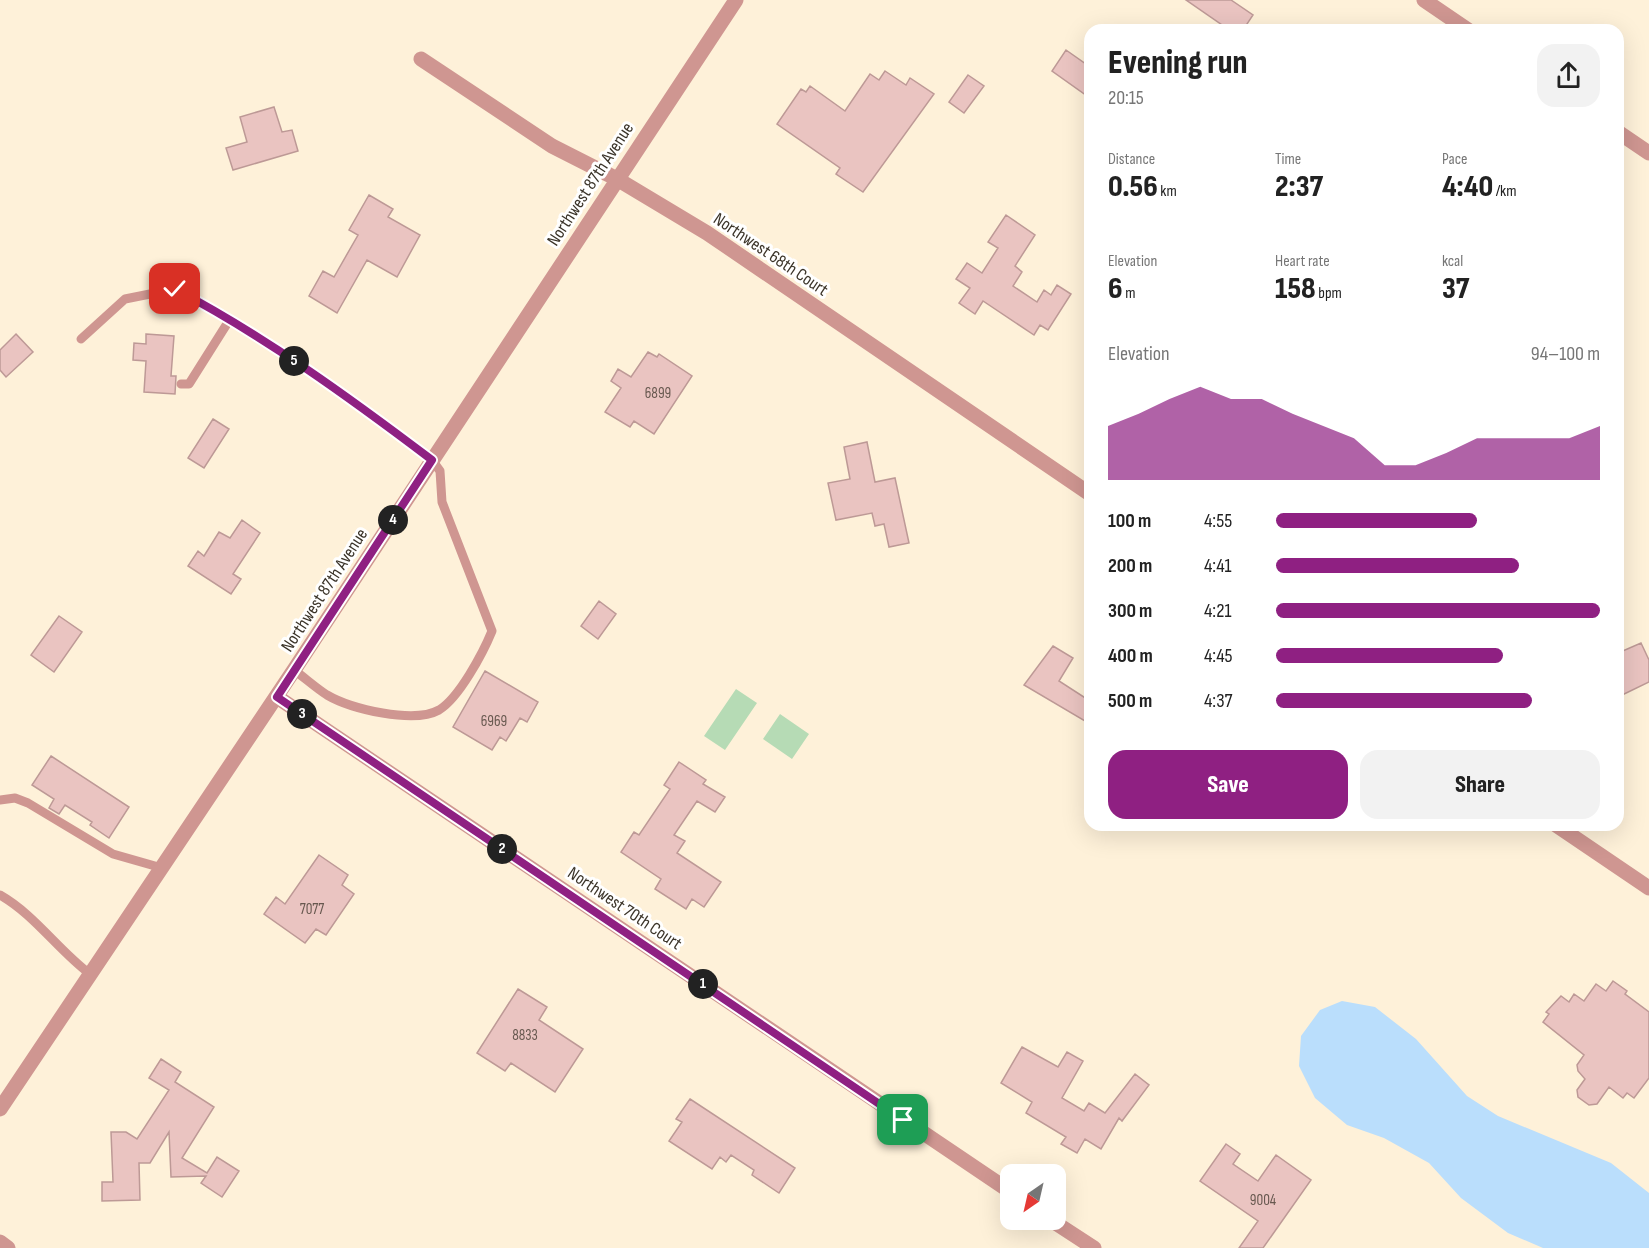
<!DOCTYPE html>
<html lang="en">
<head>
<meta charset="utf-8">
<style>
  :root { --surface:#fff; --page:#f2f2f2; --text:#222; --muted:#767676; --accent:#8f2082 }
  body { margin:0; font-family:"Sofia Sans Condensed",sans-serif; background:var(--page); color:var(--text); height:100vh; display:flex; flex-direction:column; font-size:22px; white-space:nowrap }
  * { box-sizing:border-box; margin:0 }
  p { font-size:20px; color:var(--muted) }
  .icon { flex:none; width:33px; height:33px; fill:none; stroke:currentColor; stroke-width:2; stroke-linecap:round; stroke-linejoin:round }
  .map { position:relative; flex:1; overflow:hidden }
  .panel { position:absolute; left:1084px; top:24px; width:540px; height:807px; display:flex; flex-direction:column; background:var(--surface); border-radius:18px; box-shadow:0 6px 24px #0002 }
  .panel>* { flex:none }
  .needle { width:39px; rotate:214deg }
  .controls { position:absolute; left:1000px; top:1164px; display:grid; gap:12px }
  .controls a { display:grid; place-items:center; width:66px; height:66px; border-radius:12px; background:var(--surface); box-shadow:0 6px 24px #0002; font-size:30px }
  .pin { position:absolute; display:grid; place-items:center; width:51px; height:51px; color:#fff; margin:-26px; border-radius:12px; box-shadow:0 3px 9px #0006 }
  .km { position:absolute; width:30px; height:30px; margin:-15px; border-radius:50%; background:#222; color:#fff; font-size:16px; line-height:30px; text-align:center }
  .round { display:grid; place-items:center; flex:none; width:63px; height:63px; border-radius:18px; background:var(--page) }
  .head { display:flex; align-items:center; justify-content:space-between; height:102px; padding:0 24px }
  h1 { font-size:33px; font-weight:800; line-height:45px }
  .figures { display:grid; grid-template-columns:repeat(3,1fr); gap:9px; height:102px; padding:6px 24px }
  .figures div { display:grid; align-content:center }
  .figures b { font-size:30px; font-weight:800 }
  .figures small { font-size:16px; font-weight:400 }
  .figures p { font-size:16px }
  .chart { height:168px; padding:12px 24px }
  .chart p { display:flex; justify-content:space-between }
  .chart svg { width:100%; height:108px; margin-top:6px; fill:var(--accent); opacity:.7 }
  .cta { display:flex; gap:12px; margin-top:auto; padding:12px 24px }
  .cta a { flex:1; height:69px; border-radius:18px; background:var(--accent); color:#fff; font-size:24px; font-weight:800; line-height:69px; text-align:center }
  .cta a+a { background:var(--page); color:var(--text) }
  ul { padding:0 24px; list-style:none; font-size:20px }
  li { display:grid; grid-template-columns:96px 72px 1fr; align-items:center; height:45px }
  li i { height:15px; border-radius:8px; background:var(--accent) }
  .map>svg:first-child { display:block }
  .green { fill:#b6dbb5 }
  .water { fill:#badefc }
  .building { fill:#eac4c1; stroke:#bd9996; stroke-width:1.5 }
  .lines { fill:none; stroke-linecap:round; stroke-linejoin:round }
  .lane { stroke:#cf9691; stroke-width:9 }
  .street { stroke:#cf9691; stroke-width:15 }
  .route-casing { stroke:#fff; stroke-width:12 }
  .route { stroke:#8f2082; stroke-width:8 }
  .labels { text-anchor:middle; stroke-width:6; stroke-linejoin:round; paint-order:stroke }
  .number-label { font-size:15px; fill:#67584f }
  .street-label { font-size:18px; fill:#3b3429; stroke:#fff }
</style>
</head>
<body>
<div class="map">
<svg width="1649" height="1248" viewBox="0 0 1649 1248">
  <rect width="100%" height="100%" fill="#fef1d9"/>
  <path class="green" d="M736,689L757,703L725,750L704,736Z
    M780,714L809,734L792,759L763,739Z"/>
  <path class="water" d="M1342,1001L1375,1007L1416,1039L1467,1096L1498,1116L1611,1163L1649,1193V1248H1543L1508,1233L1461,1198L1429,1163L1384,1138L1347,1125L1315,1098L1299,1066L1301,1036L1320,1010Z"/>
  <path class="building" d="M1186,0H1231L1253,15L1243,30H1218L1222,25Z
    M1066,50L1090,67V98L1052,71Z
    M885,71L906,85L910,78L934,94L863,192L836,174L840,168L777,124L801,89L806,92L810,86L845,111L870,74L879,80Z
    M968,75L984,86L964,113L949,102Z
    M274,107L282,132L292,130L298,151L233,170L226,148L247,142L240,117Z
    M369,195L393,209L388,217L420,235L397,277L367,260L337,313L309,296L323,271L334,277L358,235L349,230Z
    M1006,215L1035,235L1015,266L1022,272L1013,286L1037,302L1044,290L1051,295L1057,285L1071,294L1048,330L1040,325L1034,335L983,301L975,314L959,303L970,288L956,279L967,263L982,273L998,248L988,242Z
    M16,334L33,352L6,377L0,370V350Z
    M146,334L174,336L171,376H176L175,394L144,392L146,361L133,360L134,343L146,344Z
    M648,352L657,357L659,354L692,376L654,434L634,421L630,427L605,412L621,388L611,381L618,369L631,377Z
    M213,419L229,429L204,468L188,458Z
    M867,442L875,482L895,478L909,543L889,547L884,524L875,526L872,513L836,520L828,483L850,479L844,447Z
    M242,520L260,533L233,574L241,579L231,594L188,566L198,551L204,556L219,532L230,538Z
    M599,601L616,614L598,639L581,626Z
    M59,616L82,632L54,672L31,655Z
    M1641,643L1649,660V682L1618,697V653Z
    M1053,646L1073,658L1059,681L1090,701V724L1024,685Z
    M485,671L538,702L527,722L520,718L506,741L500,737L492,750L453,727Z
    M51,756L129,807L109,838L90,825L92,822L65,805L59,814L49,808L54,799L32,785Z
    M679,762L706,780L703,784L725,797L715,812L697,801L674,835L685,841L677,853L721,882L704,907L692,899L686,909L655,889L661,879L621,852L634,832L639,835L670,789L664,785Z
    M319,855L348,875L342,885L354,894L326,935L316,929L305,943L264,914L276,897L285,904Z
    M1613,981L1627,991L1625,994L1649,1012V1078L1634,1098L1627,1093L1623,1098L1609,1087L1597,1104L1589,1105L1578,1097L1577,1090L1585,1079L1578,1071L1577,1065L1584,1055L1543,1022L1549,1014L1546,1012L1561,996L1569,1002L1574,994L1584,1001L1596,984L1606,991Z
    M518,989L547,1007L539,1020L583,1049L555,1092L511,1063L505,1071L477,1053Z
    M1022,1047L1058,1067L1067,1052L1083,1061L1062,1098L1084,1111L1089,1103L1105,1113L1135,1074L1149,1085L1122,1121L1119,1118L1101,1149L1085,1139L1077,1153L1061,1144L1066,1137L1026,1113L1032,1102L1001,1083Z
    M161,1059L181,1072L175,1082L214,1107L182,1158L207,1173L217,1157L239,1171L222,1197L201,1183L206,1176L171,1177L169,1132L150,1163H139L140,1200L102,1201V1182H113L111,1132H126L137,1139L169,1090L149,1078Z
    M690,1099L795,1168L779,1193L752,1175L754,1170L731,1155L726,1162L720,1157L712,1169L669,1141L682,1122L676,1119Z
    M1226,1144L1240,1154L1233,1164L1258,1181L1276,1155L1311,1180L1263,1248H1239L1258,1221L1200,1181Z"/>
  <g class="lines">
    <path class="lane" d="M81,339L125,299L175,289C266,337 350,398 432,460L440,471L442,502L492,631C483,653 459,698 439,710C414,724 351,709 327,695C316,688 305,678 294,670
      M181,384H189L230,319
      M0,800L15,798L28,803L113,854L162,868
      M0,895C35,915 58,950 90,974"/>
    <path class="street" d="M1424,0L1468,30
      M421,59L552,146L617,179L707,233L1090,494
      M1618,132L1649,153
      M277,697L1011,1192
      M1556,825L1649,888
      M0,1109L294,670L736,0
      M1051,1220L1094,1248
      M0,1242L8,1248"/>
  </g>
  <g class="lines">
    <defs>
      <path id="route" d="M175,289C266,337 350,398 432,460L277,697L903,1120"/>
    </defs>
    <use href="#route" class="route-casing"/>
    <use href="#route" class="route"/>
  </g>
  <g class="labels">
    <g class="number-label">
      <text x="658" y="398">6899</text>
      <text x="494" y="726">6969</text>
      <text x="312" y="914">7077</text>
      <text x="525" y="1040">8833</text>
      <text x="1263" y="1205">9004</text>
    </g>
    <g class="street-label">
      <text transform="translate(590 184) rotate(-57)" y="6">Northwest 87th Avenue</text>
      <text transform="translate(771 254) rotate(34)" y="6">Northwest 68th Court</text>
      <text transform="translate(324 590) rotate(-57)" y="6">Northwest 87th Avenue</text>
      <text transform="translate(625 908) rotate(34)" y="6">Northwest 70th Court</text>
    </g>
  </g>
</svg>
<div class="controls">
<a><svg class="needle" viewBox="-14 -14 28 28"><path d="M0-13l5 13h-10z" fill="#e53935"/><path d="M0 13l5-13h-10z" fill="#767676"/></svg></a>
</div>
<div class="pin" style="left:903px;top:1120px;background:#1e9e55"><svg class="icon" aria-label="arrive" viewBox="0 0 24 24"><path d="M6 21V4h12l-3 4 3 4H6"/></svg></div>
<div class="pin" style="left:175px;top:289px;background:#d93025"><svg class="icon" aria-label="check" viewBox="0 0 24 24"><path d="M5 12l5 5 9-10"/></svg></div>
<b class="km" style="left:703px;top:984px">1</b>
<b class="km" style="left:502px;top:849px">2</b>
<b class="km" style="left:302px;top:714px">3</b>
<b class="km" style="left:393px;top:520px">4</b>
<b class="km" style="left:294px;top:361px">5</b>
<section class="panel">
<div class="head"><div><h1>Evening run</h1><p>20:15</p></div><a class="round"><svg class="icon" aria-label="share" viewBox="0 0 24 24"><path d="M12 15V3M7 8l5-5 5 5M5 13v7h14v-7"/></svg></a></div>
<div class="figures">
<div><p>Distance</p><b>0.56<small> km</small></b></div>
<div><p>Time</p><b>2:37</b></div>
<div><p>Pace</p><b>4:40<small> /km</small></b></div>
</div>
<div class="figures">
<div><p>Elevation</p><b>6<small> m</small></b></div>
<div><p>Heart rate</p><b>158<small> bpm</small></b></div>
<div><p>kcal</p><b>37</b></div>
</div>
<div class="chart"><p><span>Elevation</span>94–100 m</p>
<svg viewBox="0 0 160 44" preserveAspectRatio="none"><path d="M0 44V22L10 17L20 11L30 6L40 11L50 11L60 17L70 22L80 27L90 38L100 38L110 33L120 27L130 27L140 27L150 27L160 22V44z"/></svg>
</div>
<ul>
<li><b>100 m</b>4:55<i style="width:62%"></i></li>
<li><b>200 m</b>4:41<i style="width:75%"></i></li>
<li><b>300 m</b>4:21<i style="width:100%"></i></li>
<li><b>400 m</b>4:45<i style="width:70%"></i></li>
<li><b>500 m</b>4:37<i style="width:79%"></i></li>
</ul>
<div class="cta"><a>Save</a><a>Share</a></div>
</section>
</div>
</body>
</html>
